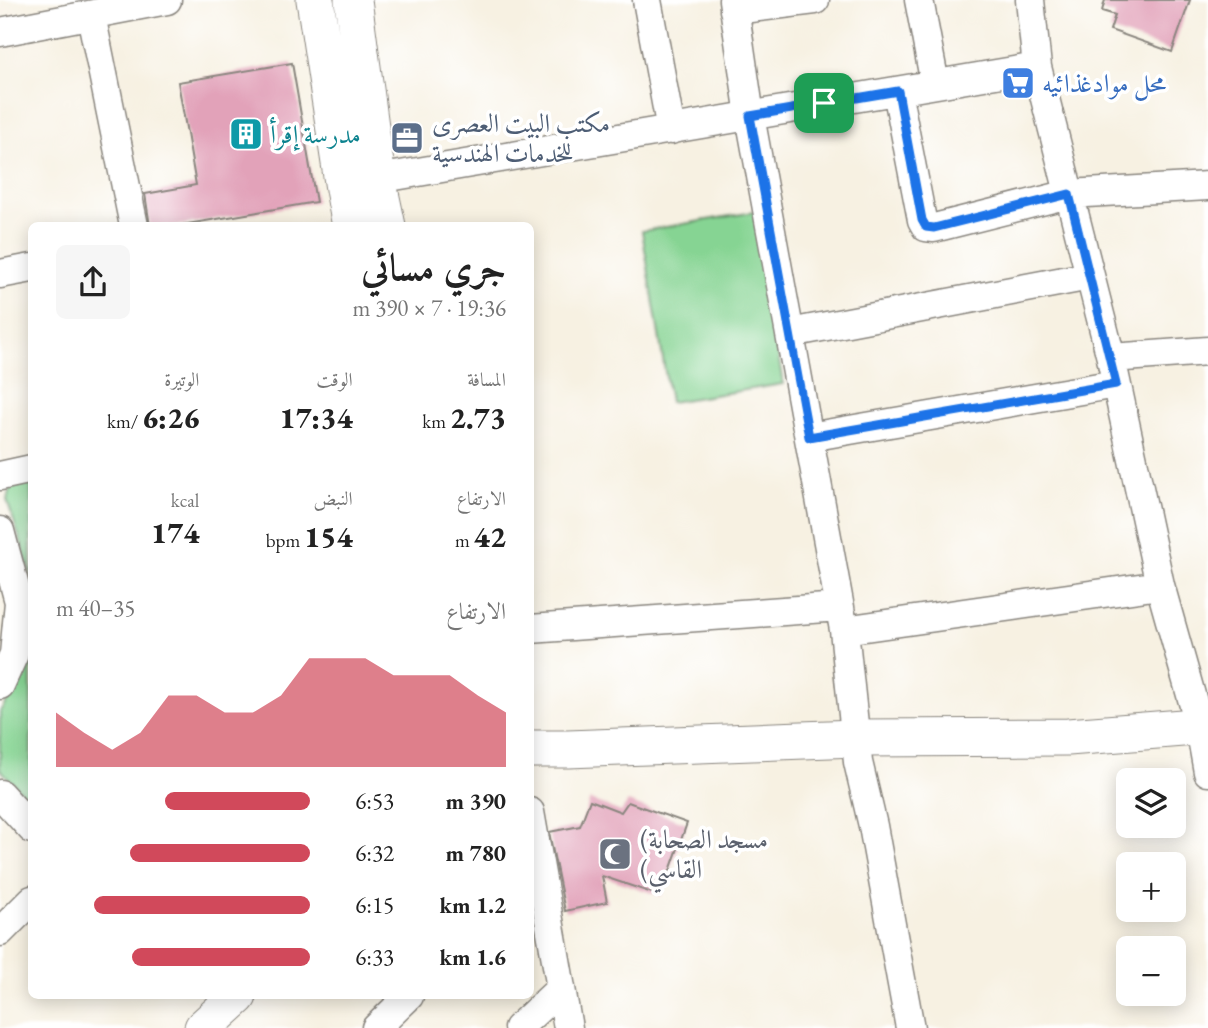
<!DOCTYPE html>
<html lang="ar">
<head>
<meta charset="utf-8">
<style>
  :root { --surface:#fff; --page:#f6f6f6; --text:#222; --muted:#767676; --accent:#d1495b }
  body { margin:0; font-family:"EB Garamond",Amiri,serif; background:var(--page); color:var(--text); direction:rtl; height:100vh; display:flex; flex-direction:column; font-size:26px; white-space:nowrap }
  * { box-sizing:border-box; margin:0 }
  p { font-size:23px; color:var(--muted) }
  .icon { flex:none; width:38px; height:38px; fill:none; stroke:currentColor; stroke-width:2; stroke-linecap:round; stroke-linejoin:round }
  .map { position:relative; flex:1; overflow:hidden; direction:ltr }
  .side { position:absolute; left:28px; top:222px; width:506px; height:777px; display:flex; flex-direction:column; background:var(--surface); border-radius:10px; box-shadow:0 4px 18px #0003; direction:rtl }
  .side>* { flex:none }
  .fabs { position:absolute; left:1116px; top:768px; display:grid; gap:14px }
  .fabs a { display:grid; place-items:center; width:70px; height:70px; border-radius:10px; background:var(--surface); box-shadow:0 4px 18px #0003; font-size:35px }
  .pin { position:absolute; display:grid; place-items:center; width:60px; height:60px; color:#fff; margin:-30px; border-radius:14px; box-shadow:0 4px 10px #0006 }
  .round { display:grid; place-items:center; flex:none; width:74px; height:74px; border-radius:10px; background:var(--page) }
  .headline { display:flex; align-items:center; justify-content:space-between; height:119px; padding:0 28px }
  h1 { font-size:38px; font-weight:800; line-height:52px }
  .metrics { display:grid; grid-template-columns:repeat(3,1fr); gap:10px; height:119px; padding:7px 28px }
  .metrics div { display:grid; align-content:center }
  .metrics b { font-size:30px; font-weight:800 }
  .metrics small { font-size:19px; font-weight:400 }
  .metrics p { font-size:19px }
  .chart { height:196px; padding:14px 28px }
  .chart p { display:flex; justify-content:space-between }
  .chart svg { width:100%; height:126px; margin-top:7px; fill:var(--accent); opacity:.7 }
  ul { padding:0 28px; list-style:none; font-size:23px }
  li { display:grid; grid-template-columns:112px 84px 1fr; align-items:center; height:52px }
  li i { height:18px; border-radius:9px; background:var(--accent) }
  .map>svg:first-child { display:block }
  .green { fill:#86d493; stroke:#517858; stroke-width:2 }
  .building { fill:#e2a2b9 }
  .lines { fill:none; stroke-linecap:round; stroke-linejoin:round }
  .minor-casing { stroke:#8a867f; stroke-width:31 }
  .major-casing { stroke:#8a867f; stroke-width:39 }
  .minor { stroke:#fff; stroke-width:28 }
  .major { stroke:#fff; stroke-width:37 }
  .route-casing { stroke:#fff; stroke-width:14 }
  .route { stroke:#1a73e8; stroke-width:9 }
  .labels { text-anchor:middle; stroke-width:7; stroke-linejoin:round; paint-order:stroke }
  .shop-label { font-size:26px; fill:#366cbe; stroke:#fff; text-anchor:start }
  .service-label { font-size:26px; fill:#4e5e75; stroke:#fff; text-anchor:start }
  .culture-label { font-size:26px; fill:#0d838f; stroke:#fff; text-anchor:start }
  .worship-label { font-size:26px; fill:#5b616d; stroke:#fff; text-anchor:start }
</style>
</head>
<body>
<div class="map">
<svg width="1208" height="1028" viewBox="0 0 1208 1028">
  <rect width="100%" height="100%" fill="#fff"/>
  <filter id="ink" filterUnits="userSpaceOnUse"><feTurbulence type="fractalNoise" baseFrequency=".0143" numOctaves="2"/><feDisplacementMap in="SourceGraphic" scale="14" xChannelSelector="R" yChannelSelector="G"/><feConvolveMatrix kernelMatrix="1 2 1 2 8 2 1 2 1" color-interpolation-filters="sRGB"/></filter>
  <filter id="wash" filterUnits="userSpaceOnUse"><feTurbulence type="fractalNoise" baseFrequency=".00686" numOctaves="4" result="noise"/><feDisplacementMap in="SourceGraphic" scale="28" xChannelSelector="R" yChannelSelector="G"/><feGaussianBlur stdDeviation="1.57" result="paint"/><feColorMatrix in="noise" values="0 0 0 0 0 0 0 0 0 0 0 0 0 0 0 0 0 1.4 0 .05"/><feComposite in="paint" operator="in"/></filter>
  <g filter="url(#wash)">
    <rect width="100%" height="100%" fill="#f7f1e2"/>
    <path class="green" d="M754,212L783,384L670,402L642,231Z
      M31,481V802L0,769V711C21,683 37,608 30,574C24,549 15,525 7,500L10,487Z"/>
    <g id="blocks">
      <path class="building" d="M1105,0H1190L1172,52L1110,30L1115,15L1102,11Z
        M292,63L316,202L176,226H150L145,194L196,185L178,82Z
        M590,800L621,812L628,802L687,823L661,896L602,876L607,902L565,911L549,832L580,826Z"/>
    </g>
  </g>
  <g filter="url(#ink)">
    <use href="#blocks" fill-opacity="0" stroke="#8a867f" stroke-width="2"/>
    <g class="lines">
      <defs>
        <path id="minor" d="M647,0L671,130
          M733,0L750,116L844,630L858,762L873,826L910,1028
          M919,0L935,84
          M1030,0L1037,67L1111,358L1160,585L1200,727L1208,772
          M734,10L815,0
          M91,15L134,226
          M0,32L167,0
          M897,91L922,220L926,227L934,228L1069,194L1208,186
          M377,179L1037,67
          M0,274L32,268
          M790,333L1090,276
          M1111,358L1208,351
          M809,437L1116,384
          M0,476L32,469
          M0,531L19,602L14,654L0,685
          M530,629L840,607
          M844,630L1160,585
          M0,794L32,829
          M530,812L568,1028
          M0,932L32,900
          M376,1028L409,996
          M518,1028L561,988"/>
        <path id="major" d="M315,0L344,189L351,226
          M353,0L377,179L387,226
          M530,749H568L855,738L1068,737L1208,726
          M203,1028L238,996"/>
      </defs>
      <use href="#minor" class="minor-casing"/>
      <use href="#major" class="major-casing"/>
      <use href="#minor" class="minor"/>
      <use href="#major" class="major"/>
    </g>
  </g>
  <g class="lines" filter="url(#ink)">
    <defs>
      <path id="route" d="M898,91L922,220L926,227L934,228L1069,194L1116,384L809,437L750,116Z"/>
    </defs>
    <use href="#route" class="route-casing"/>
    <use href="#route" class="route"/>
  </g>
  <defs>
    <symbol id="supermarket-square" viewBox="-11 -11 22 22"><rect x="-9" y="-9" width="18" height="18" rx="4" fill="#3f7fe0" stroke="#fff"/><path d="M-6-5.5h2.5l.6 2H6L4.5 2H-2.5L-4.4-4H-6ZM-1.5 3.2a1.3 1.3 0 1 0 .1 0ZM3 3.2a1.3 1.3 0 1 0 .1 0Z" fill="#fff"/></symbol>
    <symbol id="building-square" viewBox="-11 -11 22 22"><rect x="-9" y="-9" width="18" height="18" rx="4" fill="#0f9aa8" stroke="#fff"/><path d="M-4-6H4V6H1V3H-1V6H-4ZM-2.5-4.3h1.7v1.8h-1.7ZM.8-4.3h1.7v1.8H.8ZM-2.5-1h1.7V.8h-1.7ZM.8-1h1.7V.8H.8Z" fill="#fff"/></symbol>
    <symbol id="office-square" viewBox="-11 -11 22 22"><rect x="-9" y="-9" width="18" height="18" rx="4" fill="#5c6f8a" stroke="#fff"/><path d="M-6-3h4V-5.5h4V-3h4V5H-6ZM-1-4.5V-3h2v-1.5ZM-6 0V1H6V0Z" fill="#fff"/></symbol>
    <symbol id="mosque-square" viewBox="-11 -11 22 22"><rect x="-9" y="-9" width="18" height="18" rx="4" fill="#6b7280" stroke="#fff"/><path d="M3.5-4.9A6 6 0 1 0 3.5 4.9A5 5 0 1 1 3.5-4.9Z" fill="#fff"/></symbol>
  </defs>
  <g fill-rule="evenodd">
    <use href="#supermarket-square" x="999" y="64" width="38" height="38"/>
    <use href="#building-square" x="227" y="115" width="38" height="38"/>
    <use href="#office-square" x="388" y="119" width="38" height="38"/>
    <use href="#mosque-square" x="596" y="835" width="38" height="38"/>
  </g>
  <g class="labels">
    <g class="shop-label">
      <text x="1042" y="92">محل موادغذائيه</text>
    </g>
    <g class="service-label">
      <text x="432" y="132">مكتب البيت العصرى<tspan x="432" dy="30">للخدمات الهندسية</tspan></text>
    </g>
    <g class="culture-label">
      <text x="270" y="143">مدرسة إقرأ</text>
    </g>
    <g class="worship-label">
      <text x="640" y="848">(مسجد الصحابة<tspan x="640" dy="30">(القاسي</tspan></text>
    </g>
  </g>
</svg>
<div class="fabs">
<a><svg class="icon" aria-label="layers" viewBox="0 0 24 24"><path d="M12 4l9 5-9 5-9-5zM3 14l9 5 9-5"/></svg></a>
<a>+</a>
<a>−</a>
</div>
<div class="pin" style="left:824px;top:103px;background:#1e9e55"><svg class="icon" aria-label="arrive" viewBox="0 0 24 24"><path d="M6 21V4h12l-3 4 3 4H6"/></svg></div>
<section class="side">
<div class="headline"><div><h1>جري مسائي</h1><p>19:36 · 7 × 390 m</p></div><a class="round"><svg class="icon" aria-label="share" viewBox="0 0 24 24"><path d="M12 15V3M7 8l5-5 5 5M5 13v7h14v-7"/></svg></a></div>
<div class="metrics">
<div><p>المسافة</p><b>2.73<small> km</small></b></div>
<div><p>الوقت</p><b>17:34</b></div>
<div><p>الوتيرة</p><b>6:26<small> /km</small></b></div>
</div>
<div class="metrics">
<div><p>الارتفاع</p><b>42<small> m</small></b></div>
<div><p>النبض</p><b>154<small> bpm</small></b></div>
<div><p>kcal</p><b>174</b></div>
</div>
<div class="chart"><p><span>الارتفاع</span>35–40 m</p>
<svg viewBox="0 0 160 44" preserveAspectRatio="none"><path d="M0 44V25L10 32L20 38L30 32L40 19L50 19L60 25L70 25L80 19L90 6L100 6L110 6L120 12L130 12L140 12L150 19L160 25V44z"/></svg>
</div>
<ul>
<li><b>390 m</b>6:53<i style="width:57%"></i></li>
<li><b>780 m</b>6:32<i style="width:71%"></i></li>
<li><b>1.2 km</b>6:15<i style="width:85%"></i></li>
<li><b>1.6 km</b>6:33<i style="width:70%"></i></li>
</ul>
</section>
</div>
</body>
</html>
